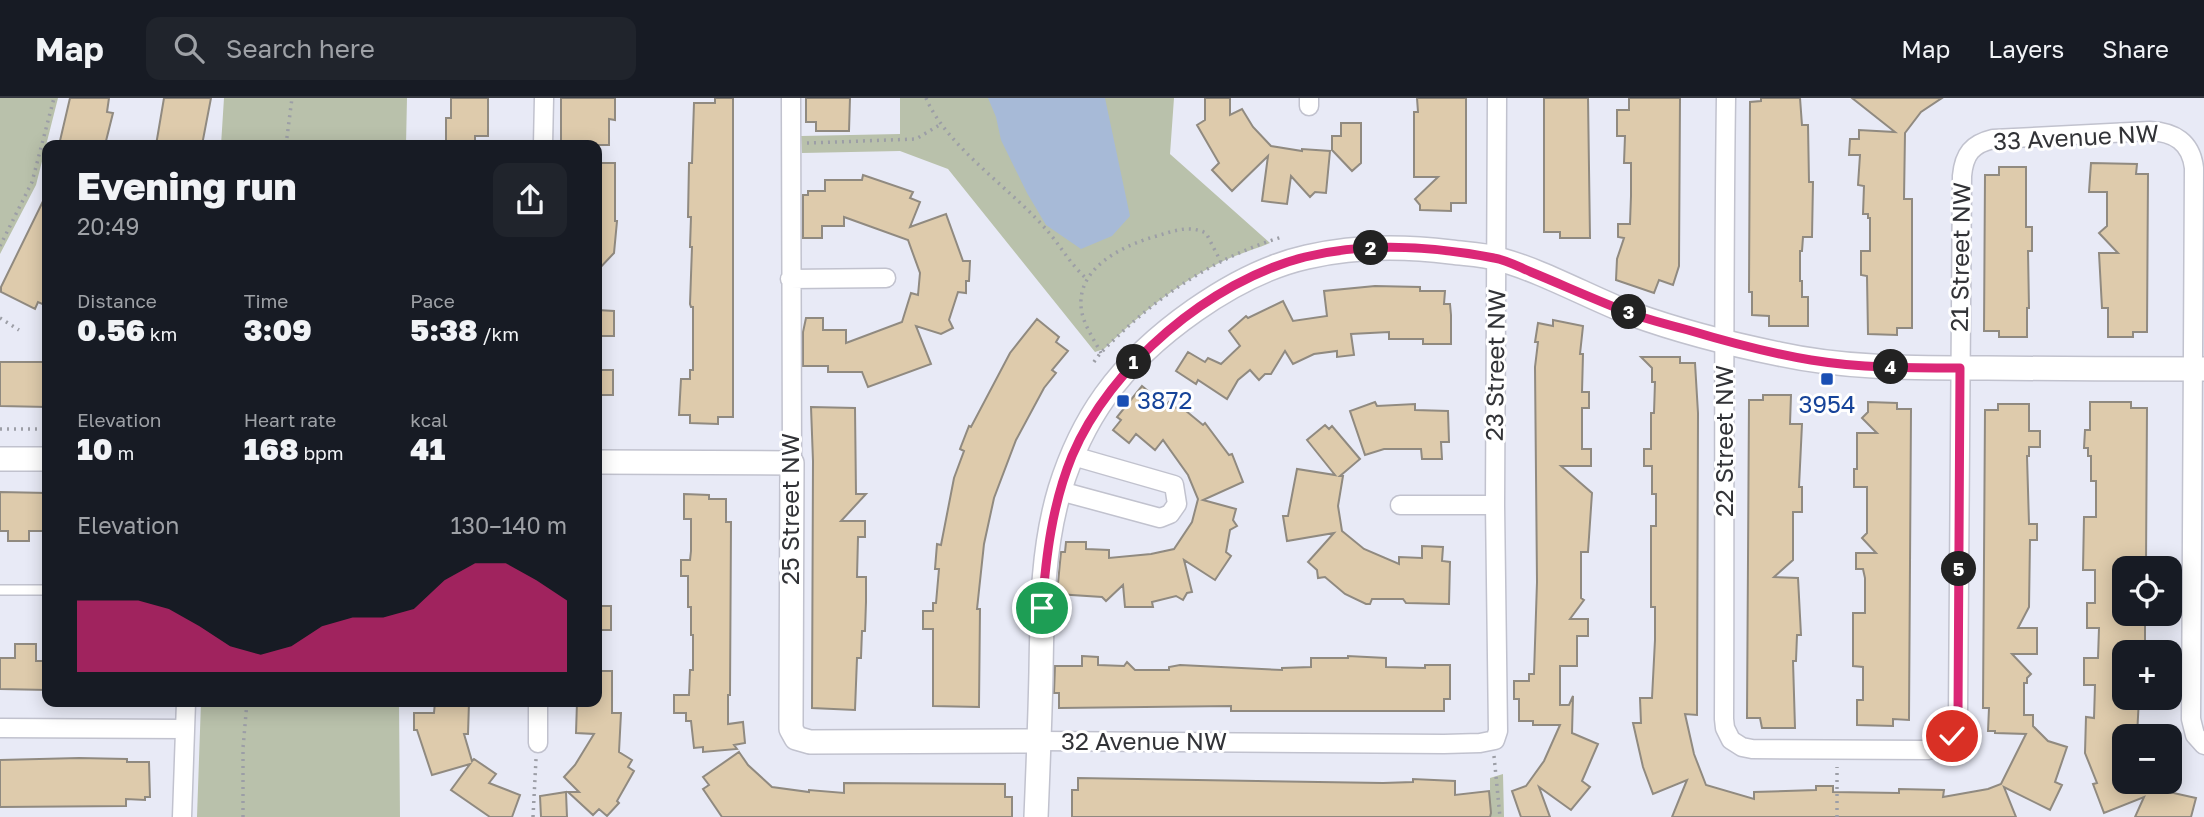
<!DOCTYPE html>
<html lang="en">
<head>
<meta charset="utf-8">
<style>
  :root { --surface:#171b24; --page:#20242c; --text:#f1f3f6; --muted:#9ea1a6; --line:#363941; --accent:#db2777 }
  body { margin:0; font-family:"Golos Text",sans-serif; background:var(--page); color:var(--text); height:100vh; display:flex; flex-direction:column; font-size:26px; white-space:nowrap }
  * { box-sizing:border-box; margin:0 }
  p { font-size:23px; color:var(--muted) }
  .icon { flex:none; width:38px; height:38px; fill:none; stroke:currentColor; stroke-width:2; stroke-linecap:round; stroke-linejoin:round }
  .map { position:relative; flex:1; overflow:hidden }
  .details { position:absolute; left:42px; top:42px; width:560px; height:567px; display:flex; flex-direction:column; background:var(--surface); border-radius:14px; box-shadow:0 4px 18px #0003 }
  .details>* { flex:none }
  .controls { position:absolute; left:2112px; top:458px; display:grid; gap:14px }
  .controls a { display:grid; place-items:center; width:70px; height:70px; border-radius:14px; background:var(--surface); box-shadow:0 4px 18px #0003; font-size:35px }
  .pin { position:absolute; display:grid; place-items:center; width:60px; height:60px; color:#fff; margin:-30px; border:4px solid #fff; border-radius:50%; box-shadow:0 2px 7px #0007 }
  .km { position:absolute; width:35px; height:35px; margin:-18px; border-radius:50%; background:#222; color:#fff; font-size:19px; line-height:35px; text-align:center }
  .round { display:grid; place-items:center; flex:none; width:74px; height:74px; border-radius:14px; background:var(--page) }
  .overview { display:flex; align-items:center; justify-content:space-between; height:119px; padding:0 35px }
  h1 { font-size:38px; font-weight:800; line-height:52px }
  .figures { display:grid; grid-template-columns:repeat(3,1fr); gap:10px; height:119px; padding:7px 35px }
  .figures div { display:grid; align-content:center }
  .figures b { font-size:30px; font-weight:800 }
  .figures small { font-size:19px; font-weight:400 }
  .figures p { font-size:19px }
  .chart { height:196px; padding:14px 35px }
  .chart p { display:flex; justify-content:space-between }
  .chart svg { width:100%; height:126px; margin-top:7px; fill:var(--accent); opacity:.7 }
  header { display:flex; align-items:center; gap:42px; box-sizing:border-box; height:98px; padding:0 35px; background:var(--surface); border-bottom:2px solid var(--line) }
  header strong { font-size:33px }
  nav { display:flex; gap:38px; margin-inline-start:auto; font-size:24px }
  .search { width:490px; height:63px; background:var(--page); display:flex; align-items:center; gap:18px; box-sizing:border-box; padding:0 24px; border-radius:14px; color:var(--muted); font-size:26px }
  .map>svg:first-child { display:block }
  .green { fill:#b9c1ab }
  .water { fill:#a7bad7 }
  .building { fill:#decbac; stroke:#908a80; stroke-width:2 }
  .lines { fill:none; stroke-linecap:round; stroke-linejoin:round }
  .service-casing { stroke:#c1c2ce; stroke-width:12 }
  .minor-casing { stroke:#c1c2ce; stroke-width:21 }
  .tertiary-casing { stroke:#c1c2ce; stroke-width:26 }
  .path { stroke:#9c9ea6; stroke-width:3.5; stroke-dasharray:2 5; stroke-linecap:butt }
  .service { stroke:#fff; stroke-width:9 }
  .minor { stroke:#fff; stroke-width:18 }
  .tertiary { stroke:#fff; stroke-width:23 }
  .route-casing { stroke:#fff; stroke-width:14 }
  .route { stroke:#db2777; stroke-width:9 }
  .transit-dot { fill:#1a4fb4; stroke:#fff; stroke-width:2.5 }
  .labels { text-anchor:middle; stroke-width:6; stroke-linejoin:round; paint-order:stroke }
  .street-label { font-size:24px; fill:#323337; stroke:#fff }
  .transit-label { font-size:24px; fill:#164399; stroke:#fff; text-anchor:start }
</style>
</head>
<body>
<header>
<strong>Map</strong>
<div class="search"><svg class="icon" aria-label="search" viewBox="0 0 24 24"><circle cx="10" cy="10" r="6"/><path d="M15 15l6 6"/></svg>Search here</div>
<nav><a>Map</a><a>Layers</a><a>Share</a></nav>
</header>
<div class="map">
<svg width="2204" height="719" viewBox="0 0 2204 719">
  <rect width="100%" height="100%" fill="#e8eaf6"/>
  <path class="green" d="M0,0H58L36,87L0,156Z
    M224,0H407L406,47H221Z
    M900,0H1174L1170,56L1270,145C1253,152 1235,157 1219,165C1175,187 1139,217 1104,251L1095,254L948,71L900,53L802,55L801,38L900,36Z
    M201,604H399L400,719H197Z
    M1503,676L1504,719H1490V680Z"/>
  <path class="water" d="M988,0H1105L1130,118L1112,138L1081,151L1046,127L1027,95L1001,42L996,19Z"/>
  <path class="building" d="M70,0H109L107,14L113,15L105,47H59Z
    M164,0H211L202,47H156Z
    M451,0H488V38H475V44H469V47H446V20H451Z
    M561,0H615V22L609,21V47H561Z
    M715,0H733V319H718V326L690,325V317H679L681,281H690V272H693V209H691L690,206L692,149H690L691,119H688L689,65H692L694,5H715Z
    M806,0H850L849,33H816V24H806Z
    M1205,0H1230V17L1242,11L1253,29L1271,48L1302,53V51L1330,53L1326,95L1315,94L1310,99L1291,78L1287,106L1262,103L1268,58L1232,93L1212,72L1219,65L1197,27L1205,22Z
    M1417,0H1466V105H1451V113L1420,112V107L1415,101L1438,79H1414V14H1418Z
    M1544,0H1588L1590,140H1560V134H1544Z
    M1629,0H1680L1679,168L1673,187L1659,182L1654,195L1616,182L1617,161L1624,140L1618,139V126H1630L1631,98V65H1624L1625,38H1617V12H1629Z
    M1761,0H1800L1802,27H1808L1809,84H1813L1812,139H1803L1802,153H1800V183H1802V199H1808V228H1769V218L1752,217V194H1749L1750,4L1761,3Z
    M1852,0H1942L1921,14L1905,35L1904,101H1912V230H1897V237L1868,236L1867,178L1861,177V153H1870V120H1868V116H1863L1864,88L1858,87L1860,57H1849L1850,41H1859V32L1895,34Z
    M1341,25H1361V65L1352,73L1332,52V38H1341Z
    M597,65H615V123H617L614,155L597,173Z
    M2091,65L2137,66L2136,76H2148L2147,234H2133V239H2108V210H2102L2099,155H2118L2099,135L2107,128V94H2089Z
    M1999,69H2026V129H2032V153H2028L2029,210H2027V239H1999V233H1984L1985,77H1999Z
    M863,77L913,94L910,100L920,104L910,129L946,116L963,163H970L969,183H966V195L958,194L949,222L953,230L941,236L916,228L931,266L868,289L862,274H828V268H803V234L806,220H823V232H846V245L902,224L911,195L918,197L920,175L908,142L844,119V128H822V140H803V97H808V93H825V82H862Z
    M47,95V208L38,204L35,211L1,194V189Z
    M1375,188L1420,189V193H1445L1444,206H1450L1451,217V246H1423V241H1389V234L1351,236L1354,257L1337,259V253L1314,256L1293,266L1285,253L1271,276H1265L1259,282L1250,272L1238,282L1227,301L1198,282L1196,286L1176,273L1188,254L1205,264L1208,260L1221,266L1240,248L1229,233L1246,218L1248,220L1283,203L1293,223L1327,218L1324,193Z
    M597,212L614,213V238H597Z
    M1037,221L1059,239L1056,244L1068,253L1052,272L1056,275L1044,290L1016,342L994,400L984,446L977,511H980L979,609L933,608V531H923V513H933V505H936L939,471H935L937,446L941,447L954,380L964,353L960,351L969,328L971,329L1010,255Z
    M1553,222L1583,228L1580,256H1583L1582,294H1589V310H1582V351H1591V368H1561L1592,395L1588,454H1581V500L1584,502L1570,521H1588V538H1577V568H1560V607H1569L1573,598L1572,635L1598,646L1582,683L1590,689L1571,712L1539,689L1550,719H1521L1512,693L1526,688L1544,663L1560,627H1533V623H1519V601H1514V583H1529V576H1534L1537,484L1535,269L1538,244H1535L1538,225L1553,228Z
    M1641,259H1680V265H1695L1698,315L1697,617L1685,616L1694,656L1706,687L1754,701V694L1816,692V688H1833V694L1899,695V691L1944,692L1943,699L1988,691L2001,686L2026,636L1995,635V633H1988L1989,610H1983L1985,312H1998V306H2029V333H2040V349H2029V358H2027L2029,426H2037V442H2030L2029,509L2018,530H2037V556H2012L2031,576L2027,580V585H2024V617H2033V628L2048,643L2067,649L2055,684L2062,687L2050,712L2004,689L2016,719H1672L1687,682L1653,696L1643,669L1633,625H1641L1640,600H1652L1655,542V509H1651V428H1656V396H1652V368H1644V351H1651V315H1654L1655,284H1652V270Z
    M0,264H47V309L0,308Z
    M597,272H613V297H597Z
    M1142,288L1166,308L1169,304L1178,311L1180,308L1203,327L1205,325L1229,357L1232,356L1243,384L1203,402L1236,411L1233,422L1237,428L1230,432L1226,454L1231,458L1215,482L1184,462L1192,494L1187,495L1183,502L1176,498L1152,504L1153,509H1125L1123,487L1106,503L1102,499L1057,496L1061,454H1065L1066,444H1086V451L1109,452V460L1151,456L1174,451L1192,424L1198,401L1188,377L1163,342L1155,352L1136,336L1129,345L1113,332L1121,322L1117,319Z
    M1763,297H1791L1790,326H1802L1799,389H1802V414H1793V462L1774,479L1798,480L1801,537H1797L1796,563H1793L1795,630H1762L1760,620H1747L1749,302H1763Z
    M1375,304L1377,308L1415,306V312L1448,313L1449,344H1441L1442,361H1422L1421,351H1384L1365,357L1350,313Z
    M1868,304L1897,305V311H1911L1909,622L1893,621V628L1857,627V602H1863V569L1853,568V515H1865V480L1863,471H1856V455H1876L1862,440L1867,435V389H1854V371H1857V335H1877L1862,320L1868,314Z
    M2090,304H2131V310H2147L2146,467H2131V471H2124V516H2145V555H2124V600H2139L2137,638H2124V684L2196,700L2191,719H2135L2144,699L2104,715L2093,686L2097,685L2085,655L2086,619L2094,620L2095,587H2084V560H2098L2099,530H2087V505H2095V472H2083L2084,419H2096V383H2091V358H2088V350H2084L2085,332H2090Z
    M811,309L855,310L856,396H866L841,423H865V439H858L857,479H866V504L865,533H862L861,560H857L855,612L812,610L813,363Z
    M1325,327L1329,331L1332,328L1360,361L1340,378H1343L1338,408L1342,433L1364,451L1399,466V459L1422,460V448L1443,449L1442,463L1450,464L1449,506L1406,505L1403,501H1372L1370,506H1366L1345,496L1325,479L1318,480L1317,472L1308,464L1334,435L1287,443L1283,418H1288L1297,371L1335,377L1307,342Z
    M0,394L47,395V433H29V443H8V433H0Z
    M684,396L709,397V401H726V424H731L730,597H728V626L743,624L745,645L734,647L737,651L703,654V649L694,650L691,623H686V615H674V597H689L690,572H693V537H691V509H688V478H681V462H690L691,453V421H684Z
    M597,508H611V532H597Z
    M15,546H36V563H47V592L0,591V560H15Z
    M1082,558L1098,559V567L1124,568L1127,564L1135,572H1169V569L1180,567L1282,572V570L1311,569V560H1348V558L1386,560V569L1425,570V567H1450V601H1444V613H1231V608L1059,610V595H1054L1055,568H1082Z
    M597,573H612V615H621L619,654L632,662L628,669L634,673L617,703L619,705L607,718L599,711L593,717L568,694H579L564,679L575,667L594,636L576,635L577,604H597Z
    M435,604H469L468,636H464L472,663L474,661L496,676L489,685L520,697L512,719H490L451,692L470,666L432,677L417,632H414V615H434Z
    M739,654L748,667L772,689L809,694V692L844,695V685L1005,686V699H1012V719H722L703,691L709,687L703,679Z
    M79,660L127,661V664H149L150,699H145V702L126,701V708L0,709V662Z
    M1078,680L1383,685L1413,684V681L1455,683V697L1489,693L1491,715L1490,719H1072V692H1078Z
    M566,694L567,719H541L540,698Z"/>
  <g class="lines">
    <defs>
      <path id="service" d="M0,492H47"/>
      <path id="minor" d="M791,0L792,365
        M1309,0V8
        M1726,0C1723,207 1725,414 1724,621L1725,630L1731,642L1742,649L1752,651L1928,652C1947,648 1957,635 1958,616L1962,78C1964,56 1972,46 1993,41L2150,33C2174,34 2191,44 2194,70L2191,621L2195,637L2204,647
        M543,47L544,0
        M790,181L886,180
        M1060,393L1160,420L1170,416L1177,406L1174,387L1073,358
        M1400,407H1495
        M0,630L185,631
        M1040,643L1444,646L1480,645L1495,642L1498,633L1495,407L1497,0
        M538,645V604
        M182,719L186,604"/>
      <path id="tertiary" d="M0,361H47
        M597,364L792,365L791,620V631L796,640L810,644L1040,643
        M1036,719C1038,671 1040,623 1041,574C1042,513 1042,451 1060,391C1070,359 1085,326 1105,298C1148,238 1235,175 1307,159C1354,148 1403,148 1451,154C1466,156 1483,156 1498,161C1543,173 1588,199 1632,216C1679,233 1730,246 1779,256C1847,271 1918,270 1987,270C2059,271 2132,271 2204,271"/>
    </defs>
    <use href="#service" class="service-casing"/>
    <use href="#minor" class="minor-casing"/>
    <use href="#tertiary" class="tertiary-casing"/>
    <path class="path" d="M926,0C947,50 1015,93 1050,136C1064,153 1071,167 1088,182
      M807,45L916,41L941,26
      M286,47L292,0
      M0,148L32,84L54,0
      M0,220L19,232
      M1101,255C1095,243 1085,229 1082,215C1073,172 1120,149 1153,139C1172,134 1187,126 1206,135L1221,164
      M1094,264C1101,253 1111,245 1120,236C1166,192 1222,157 1282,139
      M0,331H47
      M1494,658L1500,719
      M243,719V650L247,604
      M533,719L536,661
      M1837,719V669"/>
    <use href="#service" class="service"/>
    <use href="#minor" class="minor"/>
    <use href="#tertiary" class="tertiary"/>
  </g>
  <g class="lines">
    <defs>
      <path id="route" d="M1042,510C1046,458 1052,407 1072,358C1110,268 1210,183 1305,159C1366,144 1432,148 1494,160C1507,162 1519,169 1531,174C1565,188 1598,203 1632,216C1650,222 1669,227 1688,232C1728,244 1769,255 1811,262C1860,270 1910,270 1960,270L1958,616L1956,631L1952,638"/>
    </defs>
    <use href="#route" class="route-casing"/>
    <use href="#route" class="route"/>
  </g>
  <g class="transit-dot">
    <rect x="1820" y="274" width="14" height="14" rx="3.5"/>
    <rect x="1116" y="296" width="14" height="14" rx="3.5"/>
  </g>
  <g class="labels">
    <g class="street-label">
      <text transform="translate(2076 40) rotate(-3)" y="8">33 Avenue NW</text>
      <text transform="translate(1961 159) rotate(-89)" y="8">21 Street NW</text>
      <text transform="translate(1496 267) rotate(-89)" y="8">23 Street NW</text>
      <text transform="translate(1725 343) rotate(-90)" y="8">22 Street NW</text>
      <text transform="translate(791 411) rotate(-90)" y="8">25 Street NW</text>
      <text x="1144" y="652">32 Avenue NW</text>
    </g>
    <g class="transit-label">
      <text x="1137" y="311">3872</text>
      <text x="1827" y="315" text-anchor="middle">3954</text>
    </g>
  </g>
</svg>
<div class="controls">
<a><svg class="icon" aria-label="locate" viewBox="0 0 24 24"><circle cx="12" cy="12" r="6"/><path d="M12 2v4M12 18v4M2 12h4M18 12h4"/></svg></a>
<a>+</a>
<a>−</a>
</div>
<div class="pin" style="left:1042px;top:510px;background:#1e9e55"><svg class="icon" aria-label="arrive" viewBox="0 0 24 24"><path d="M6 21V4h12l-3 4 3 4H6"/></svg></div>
<div class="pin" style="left:1952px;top:638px;background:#d93025"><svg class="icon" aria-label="check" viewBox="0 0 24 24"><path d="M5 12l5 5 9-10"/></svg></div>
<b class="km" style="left:1134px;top:264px">1</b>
<b class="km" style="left:1371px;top:150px">2</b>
<b class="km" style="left:1629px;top:214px">3</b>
<b class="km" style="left:1891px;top:269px">4</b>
<b class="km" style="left:1959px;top:471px">5</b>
<section class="details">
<div class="overview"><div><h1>Evening run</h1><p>20:49</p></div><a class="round"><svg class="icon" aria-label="share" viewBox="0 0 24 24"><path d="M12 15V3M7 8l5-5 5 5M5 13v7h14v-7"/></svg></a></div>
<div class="figures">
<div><p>Distance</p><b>0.56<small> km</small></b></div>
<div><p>Time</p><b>3:09</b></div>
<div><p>Pace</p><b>5:38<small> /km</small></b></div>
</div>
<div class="figures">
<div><p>Elevation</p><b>10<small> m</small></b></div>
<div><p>Heart rate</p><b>168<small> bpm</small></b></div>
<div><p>kcal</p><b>41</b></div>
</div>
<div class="chart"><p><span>Elevation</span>130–140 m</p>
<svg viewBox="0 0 160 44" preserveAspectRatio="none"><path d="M0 44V19L10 19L20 19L30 22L40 28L50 35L60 38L70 35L80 28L90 25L100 25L110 22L120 12L130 6L140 6L150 12L160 19V44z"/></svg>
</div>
</section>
</div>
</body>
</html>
